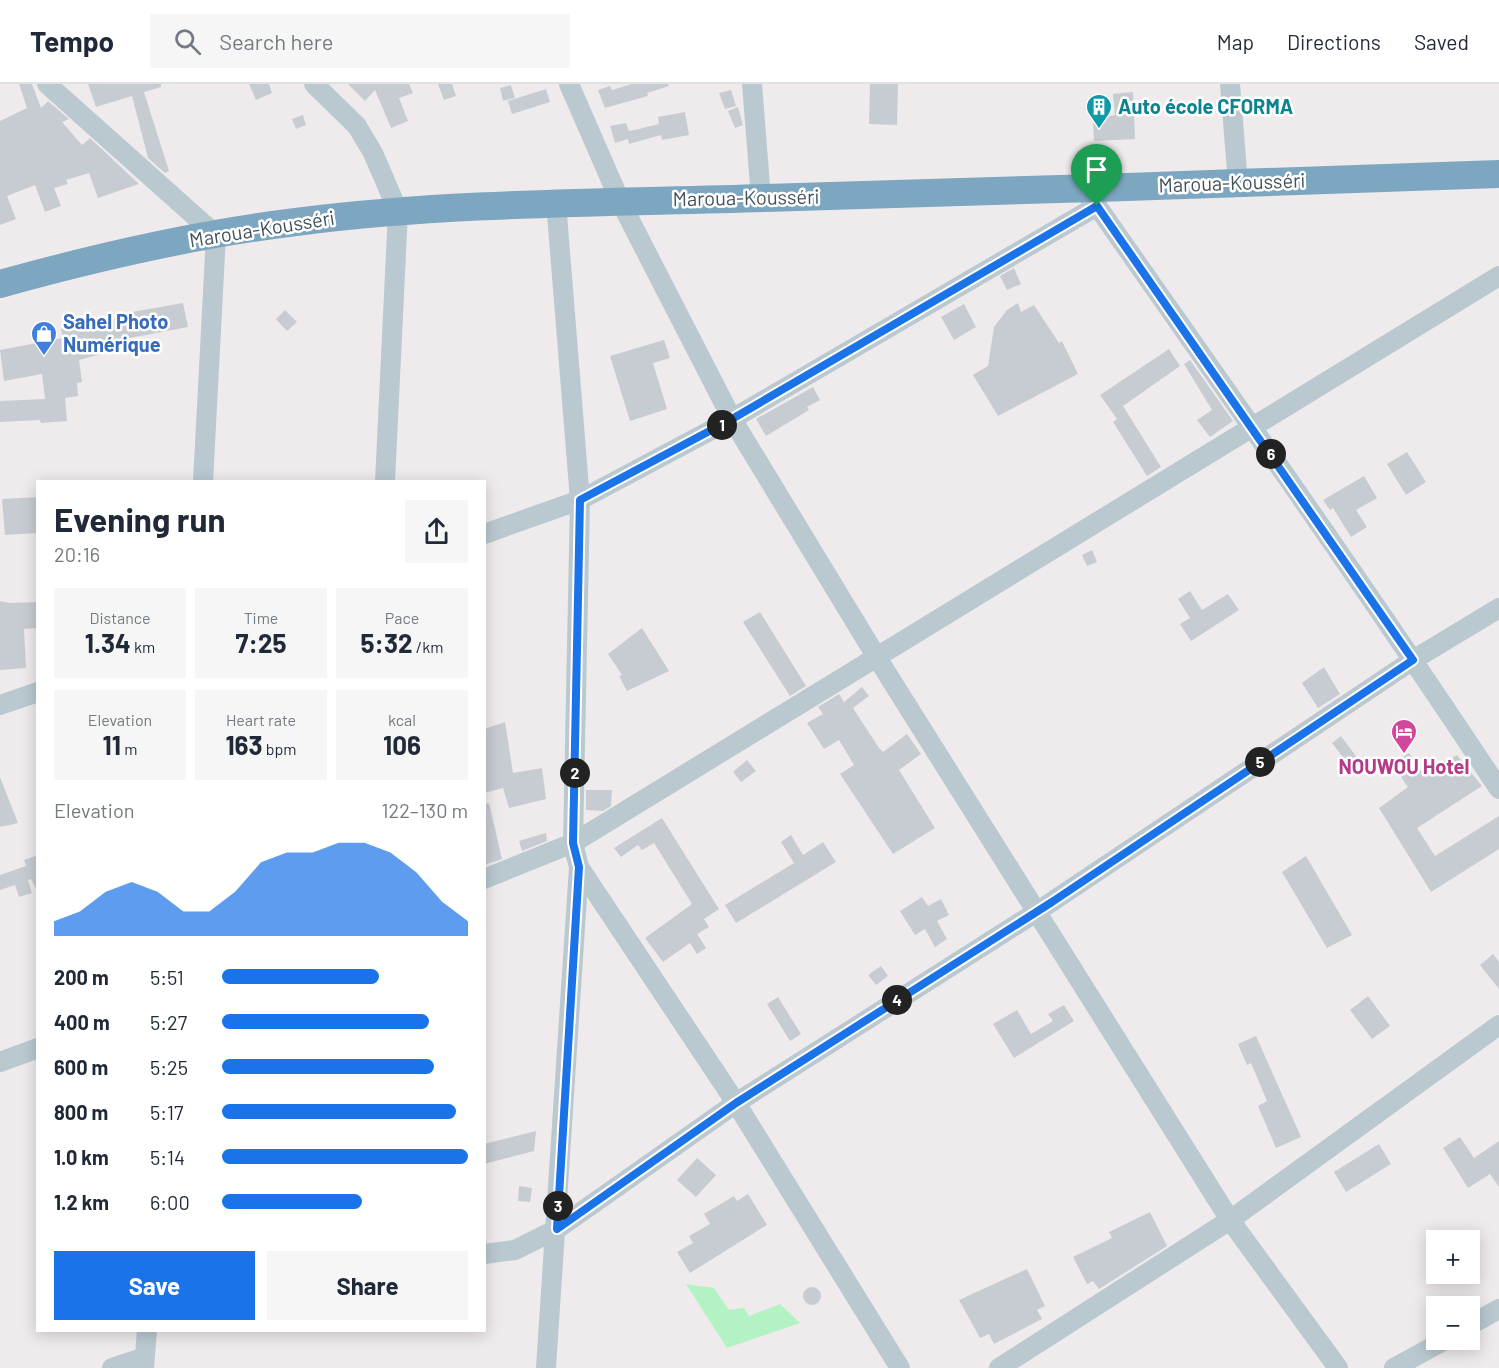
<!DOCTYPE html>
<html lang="en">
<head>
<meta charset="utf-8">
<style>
  :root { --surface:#fff; --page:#f6f6f7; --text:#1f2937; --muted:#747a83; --line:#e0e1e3; --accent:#1a73e8 }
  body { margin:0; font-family:Barlow,sans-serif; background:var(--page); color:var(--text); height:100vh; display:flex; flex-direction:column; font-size:22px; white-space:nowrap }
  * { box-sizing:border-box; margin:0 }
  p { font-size:20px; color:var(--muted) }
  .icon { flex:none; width:33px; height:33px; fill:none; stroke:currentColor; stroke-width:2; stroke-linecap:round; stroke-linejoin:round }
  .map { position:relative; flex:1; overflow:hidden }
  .sheet { position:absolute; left:36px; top:396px; width:450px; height:852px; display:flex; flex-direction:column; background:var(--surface); border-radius:0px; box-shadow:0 3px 15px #0003 }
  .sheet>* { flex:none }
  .tools { position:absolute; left:1426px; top:1146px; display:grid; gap:12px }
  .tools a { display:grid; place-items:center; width:54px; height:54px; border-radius:0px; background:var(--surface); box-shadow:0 3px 15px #0003; font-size:30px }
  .pin { position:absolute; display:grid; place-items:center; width:51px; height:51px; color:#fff; margin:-62px -26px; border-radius:50% 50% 50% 0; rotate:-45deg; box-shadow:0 0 6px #0007 }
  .pin .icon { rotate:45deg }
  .km { position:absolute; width:30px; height:30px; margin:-15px; border-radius:50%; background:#222; color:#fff; font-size:16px; line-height:30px; text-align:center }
  .round { display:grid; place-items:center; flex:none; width:63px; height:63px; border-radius:0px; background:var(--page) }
  .overview { display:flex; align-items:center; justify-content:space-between; height:102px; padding:0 18px }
  h1 { font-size:33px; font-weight:700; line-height:45px }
  .figures { display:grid; grid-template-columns:repeat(3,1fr); gap:9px; height:102px; padding:6px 18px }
  .figures div { display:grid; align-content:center; border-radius:0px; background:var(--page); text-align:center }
  .figures b { font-size:26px; font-weight:700 }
  .figures small { font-size:16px; font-weight:400 }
  .figures p { font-size:16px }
  .chart { height:168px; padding:12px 18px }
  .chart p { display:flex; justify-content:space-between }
  .chart svg { width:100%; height:108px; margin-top:6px; fill:var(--accent); opacity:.7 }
  .action { display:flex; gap:12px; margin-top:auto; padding:12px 18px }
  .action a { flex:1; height:69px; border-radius:0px; background:var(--accent); color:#fff; font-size:24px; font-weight:700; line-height:69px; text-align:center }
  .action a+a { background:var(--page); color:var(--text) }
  ul { padding:0 18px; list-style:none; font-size:20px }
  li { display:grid; grid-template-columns:96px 72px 1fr; align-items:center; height:45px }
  li i { height:15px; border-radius:8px; background:var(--accent) }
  header { display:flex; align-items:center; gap:36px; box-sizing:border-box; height:84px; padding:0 30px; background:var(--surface); border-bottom:2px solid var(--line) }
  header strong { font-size:28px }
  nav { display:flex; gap:33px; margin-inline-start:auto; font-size:21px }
  .search { width:420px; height:54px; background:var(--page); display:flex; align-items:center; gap:15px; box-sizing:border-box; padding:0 21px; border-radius:0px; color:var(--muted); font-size:22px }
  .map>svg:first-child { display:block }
  .green { fill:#b3f3c3 }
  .building { fill:#c7ccd2 }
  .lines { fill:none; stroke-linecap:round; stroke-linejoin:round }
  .minor { stroke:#bac9d0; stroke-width:20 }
  .highway { stroke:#7da7c1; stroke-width:28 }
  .route-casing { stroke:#fff; stroke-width:12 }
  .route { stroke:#1a73e8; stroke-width:8 }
  .labels { text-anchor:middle; stroke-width:5; stroke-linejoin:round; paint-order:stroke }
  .culture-label { font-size:20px; font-weight:bold; fill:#0d838f; stroke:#fff; text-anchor:start }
  .street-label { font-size:20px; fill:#42525b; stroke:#fff }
  .shop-label { font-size:20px; font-weight:bold; fill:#366cbe; stroke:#fff; text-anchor:start }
  .hotel-label { font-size:20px; font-weight:bold; fill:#b23c85; stroke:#fff }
</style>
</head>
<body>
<header>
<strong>Tempo</strong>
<div class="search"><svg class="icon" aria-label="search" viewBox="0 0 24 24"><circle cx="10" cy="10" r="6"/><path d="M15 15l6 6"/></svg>Search here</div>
<nav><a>Map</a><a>Directions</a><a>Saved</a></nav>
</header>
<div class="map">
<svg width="1499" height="1284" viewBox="0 0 1499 1284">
  <rect width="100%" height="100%" fill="#efebec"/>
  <path class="green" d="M686,1200L714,1204L729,1226L744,1224L749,1232L780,1220L800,1239L727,1264Z"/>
  <path class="building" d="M19,0H32L41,24L48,17L69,35L62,38L82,61L90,54L139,100L98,114L89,89L66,96L68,100L54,104L61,122L45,128L35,101L7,112L16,135L0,141V37L27,24Z
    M88,0H161V3L144,8L169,87L165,89L148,74L132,12L96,23Z
    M249,0H269L272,9L256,16Z
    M348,0H409L413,9L399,14L408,37L391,44L375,6L365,17Z
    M438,0H452L456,12L444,16Z
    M632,0H668L669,2L647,9L648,12L605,24L598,6L610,2L612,6Z
    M870,0H898L897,41L869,40Z
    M511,1L515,14L503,17L500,4Z
    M546,5L550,18L512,30L508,17Z
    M731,6L736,22L725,25L719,9Z
    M1133,8L1135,55L1094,57L1093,36L1115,31L1113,10Z
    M738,23L743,41L735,44L728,27Z
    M685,28L689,51L662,56L661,51L629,60L628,55L615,59L610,42L626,39L629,47L639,45L659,40L658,33Z
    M303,31L306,41L296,45L292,35Z
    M1014,184L1021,200L1007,206L1000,192Z
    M183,219L188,243L103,259L105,269L79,276L82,298L77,299L78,312L65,314L67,337L41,339L40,336L0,338V317L45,315L42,290L4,297L0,266L63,254L61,245L122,232L121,230Z
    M1018,219L1021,228L1034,221L1059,259L1062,257L1078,290L998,332L973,291L988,282L994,243L1007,226Z
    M964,220L976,243L954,256L941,233Z
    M285,226L297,238L287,247L276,235Z
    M664,256L670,274L653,279L667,325L630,337L610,272Z
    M1169,265L1180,282L1123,322L1161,383L1147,392L1113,338L1117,335L1100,311Z
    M1190,276L1233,337L1210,353L1197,336L1212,326L1184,280Z
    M813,303L820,316L807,323L809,326L766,352L756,335Z
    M1407,368L1426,398L1406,411L1387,380Z
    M1364,392L1377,414L1356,426L1367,443L1351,453L1333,424L1330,426L1323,416Z
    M38,413V449L5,451L2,415Z
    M1092,466L1097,478L1087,482L1082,471Z
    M1190,507L1202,526L1228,510L1239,526L1191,557L1180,540L1190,534L1178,515Z
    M0,517L9,519L38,518V544L24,545L26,584L0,586Z
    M760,528L806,602L790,612L743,538Z
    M642,544L669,587L627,607L619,592L622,591L608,570Z
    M1324,583L1340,610L1318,624L1302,599Z
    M862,603L869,612L853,624L879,664L883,668L907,650L921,670L899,686L935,744L893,770L840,690L854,681L839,656L824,665L807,639L823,630L818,623L839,610L844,618Z
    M505,638L513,689L542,684L546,715L509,724L503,704L484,709V645Z
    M1341,652L1361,679L1352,685L1332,659Z
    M1409,669L1424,691L1457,671L1482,702L1417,744L1435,772L1499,732V765L1431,808L1379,724L1408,703L1392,680Z
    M747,676L756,687L741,698L733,688Z
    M0,693L18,739L0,743Z
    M586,706H612L611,722L603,727L586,726Z
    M489,719L502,775L484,781V720Z
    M662,734L719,825L704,835L709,843L697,850L706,864L697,870L690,859L663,878L645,854L692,820L654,759L642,766L638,761L621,773L614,764Z
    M546,749L547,757L522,767L519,757Z
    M791,751L803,771L823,758L836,778L736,839L725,821L794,779L781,758Z
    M38,771V809L31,795L28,796L32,809L19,813L15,801L0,806V791L26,782L24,776Z
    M1306,772L1352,851L1327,864L1282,788Z
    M922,813L928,822L941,815L949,831L937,837L947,855L935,863L925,845L915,851L900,827Z
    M1493,870L1499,878V905L1480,881Z
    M881,882L888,892L876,901L868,891Z
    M1368,912L1390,942L1372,955L1350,926Z
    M778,913L801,950L790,957L767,920Z
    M1064,921L1074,937L1014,974L993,940L1017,926L1031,950L1053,937L1048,930Z
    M1256,952L1301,1053L1276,1064L1258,1022L1267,1017L1251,979L1247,981L1238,960Z
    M536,1047L534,1067L484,1080V1060Z
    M1460,1053L1474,1074L1499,1057V1103L1490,1090L1468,1104L1443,1064Z
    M1379,1060L1391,1080L1346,1108L1334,1088Z
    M697,1074L716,1091L696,1113L677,1096Z
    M519,1102L532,1104L530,1118L518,1117Z
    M748,1110L767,1141L690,1189L677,1168L693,1159L689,1152L710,1140L704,1130L734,1112L737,1117Z
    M1150,1128L1167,1162L1099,1205L1093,1197L1087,1200L1073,1173L1112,1154L1109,1148Z
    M1027,1185L1045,1222L1037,1226L1042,1235L994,1260L989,1250L980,1254L959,1216Z
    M803 1212a9 9 0 1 1 18 0a9 9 0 1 1-18 0Z"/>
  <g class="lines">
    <path class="minor" d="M47,0L216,151L203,398
      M314,0L357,42L373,69L398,127L385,398
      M569,0L620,117L732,335L876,572L1230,1136L1338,1284
      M752,0L761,114
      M1230,0L1238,100
      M1080,103L1097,122C1232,315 1369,508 1499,705
      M556,118L580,416L573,759L579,783L736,1019L900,1284
      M484,450L580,416L732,335L1097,122
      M0,621L38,608
      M484,795L573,759L1499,192
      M0,978L38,964
      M484,1170L515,1166L557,1145L736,1019L1038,827L1413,576L1499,524
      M1470,1241L1499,1225
      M112,1284L145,1273
      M144,1284L147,1246
      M546,1284L579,783
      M999,1284L1230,1136L1499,941
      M1394,1284L1445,1256"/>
    <path class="highway" d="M0,200C97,173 197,150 296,138C452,118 608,119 765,114C1010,107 1254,99 1499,90"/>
  </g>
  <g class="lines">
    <defs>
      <path id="route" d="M1097,122L1413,576L1052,818L736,1019L557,1145L579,783L573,759L580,416L732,335Z"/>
    </defs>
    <use href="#route" class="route-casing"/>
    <use href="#route" class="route"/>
  </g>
  <defs>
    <symbol id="building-pin" viewBox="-11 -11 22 30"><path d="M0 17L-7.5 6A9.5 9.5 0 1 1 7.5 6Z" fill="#0f9aa8" stroke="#fff"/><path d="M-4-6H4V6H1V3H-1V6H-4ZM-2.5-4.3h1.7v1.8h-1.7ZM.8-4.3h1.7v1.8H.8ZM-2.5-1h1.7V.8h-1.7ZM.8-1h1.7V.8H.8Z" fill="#fff"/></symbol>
    <symbol id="shop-pin" viewBox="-11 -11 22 30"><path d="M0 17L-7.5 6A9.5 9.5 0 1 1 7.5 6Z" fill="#3f7fe0" stroke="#fff"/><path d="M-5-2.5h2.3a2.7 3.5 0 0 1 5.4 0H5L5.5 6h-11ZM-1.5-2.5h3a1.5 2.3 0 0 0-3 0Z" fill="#fff"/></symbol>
    <symbol id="hotel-pin" viewBox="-11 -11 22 30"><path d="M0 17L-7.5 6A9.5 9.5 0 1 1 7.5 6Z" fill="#d1479c" stroke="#fff"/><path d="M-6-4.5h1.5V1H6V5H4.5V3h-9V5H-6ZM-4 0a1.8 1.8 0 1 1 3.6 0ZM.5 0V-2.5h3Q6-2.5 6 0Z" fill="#fff"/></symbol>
  </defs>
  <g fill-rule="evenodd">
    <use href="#building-pin" x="1084" y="8" width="30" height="40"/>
    <use href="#shop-pin" x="29" y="235" width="30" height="40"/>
    <use href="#hotel-pin" x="1389" y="633" width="30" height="40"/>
  </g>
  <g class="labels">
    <g class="culture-label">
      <text x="1118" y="30">Auto école CFORMA</text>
    </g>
    <g class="street-label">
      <text transform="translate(1232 99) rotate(-2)" y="7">Maroua-Kousséri</text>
      <text transform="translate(746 114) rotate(-1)" y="7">Maroua-Kousséri</text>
      <text transform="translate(262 145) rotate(-9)" y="7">Maroua-Kousséri</text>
    </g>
    <g class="shop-label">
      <text x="63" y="245">Sahel Photo<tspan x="63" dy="23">Numérique</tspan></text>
    </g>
    <g class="hotel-label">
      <text x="1404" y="690">NOUWOU Hotel</text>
    </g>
  </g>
</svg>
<div class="tools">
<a>+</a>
<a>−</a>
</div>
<div class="pin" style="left:1097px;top:122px;background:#1e9e55"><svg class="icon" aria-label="arrive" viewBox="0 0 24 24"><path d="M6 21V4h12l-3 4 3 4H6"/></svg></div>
<b class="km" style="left:722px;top:341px">1</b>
<b class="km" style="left:575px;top:689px">2</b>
<b class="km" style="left:558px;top:1122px">3</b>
<b class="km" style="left:897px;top:916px">4</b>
<b class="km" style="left:1260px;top:678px">5</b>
<b class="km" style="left:1271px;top:370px">6</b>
<section class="sheet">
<div class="overview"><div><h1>Evening run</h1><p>20:16</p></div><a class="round"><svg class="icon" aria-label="share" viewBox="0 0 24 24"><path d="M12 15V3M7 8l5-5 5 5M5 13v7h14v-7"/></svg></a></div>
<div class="figures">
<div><p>Distance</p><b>1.34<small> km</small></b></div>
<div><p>Time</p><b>7:25</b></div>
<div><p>Pace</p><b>5:32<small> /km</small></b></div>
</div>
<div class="figures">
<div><p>Elevation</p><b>11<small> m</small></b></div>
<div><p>Heart rate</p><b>163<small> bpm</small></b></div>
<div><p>kcal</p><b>106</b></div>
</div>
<div class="chart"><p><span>Elevation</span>122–130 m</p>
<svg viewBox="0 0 160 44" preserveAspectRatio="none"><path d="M0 44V38L10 34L20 26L30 22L40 26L50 34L60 34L70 26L80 14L90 10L100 10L110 6L120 6L130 10L140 18L150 30L160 38V44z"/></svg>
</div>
<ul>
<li><b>200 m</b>5:51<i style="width:64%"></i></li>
<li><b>400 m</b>5:27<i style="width:84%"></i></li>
<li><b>600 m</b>5:25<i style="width:86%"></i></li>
<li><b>800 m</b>5:17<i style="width:95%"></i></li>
<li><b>1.0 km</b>5:14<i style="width:100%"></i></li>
<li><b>1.2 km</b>6:00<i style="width:57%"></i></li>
</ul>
<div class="action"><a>Save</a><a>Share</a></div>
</section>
</div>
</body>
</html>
